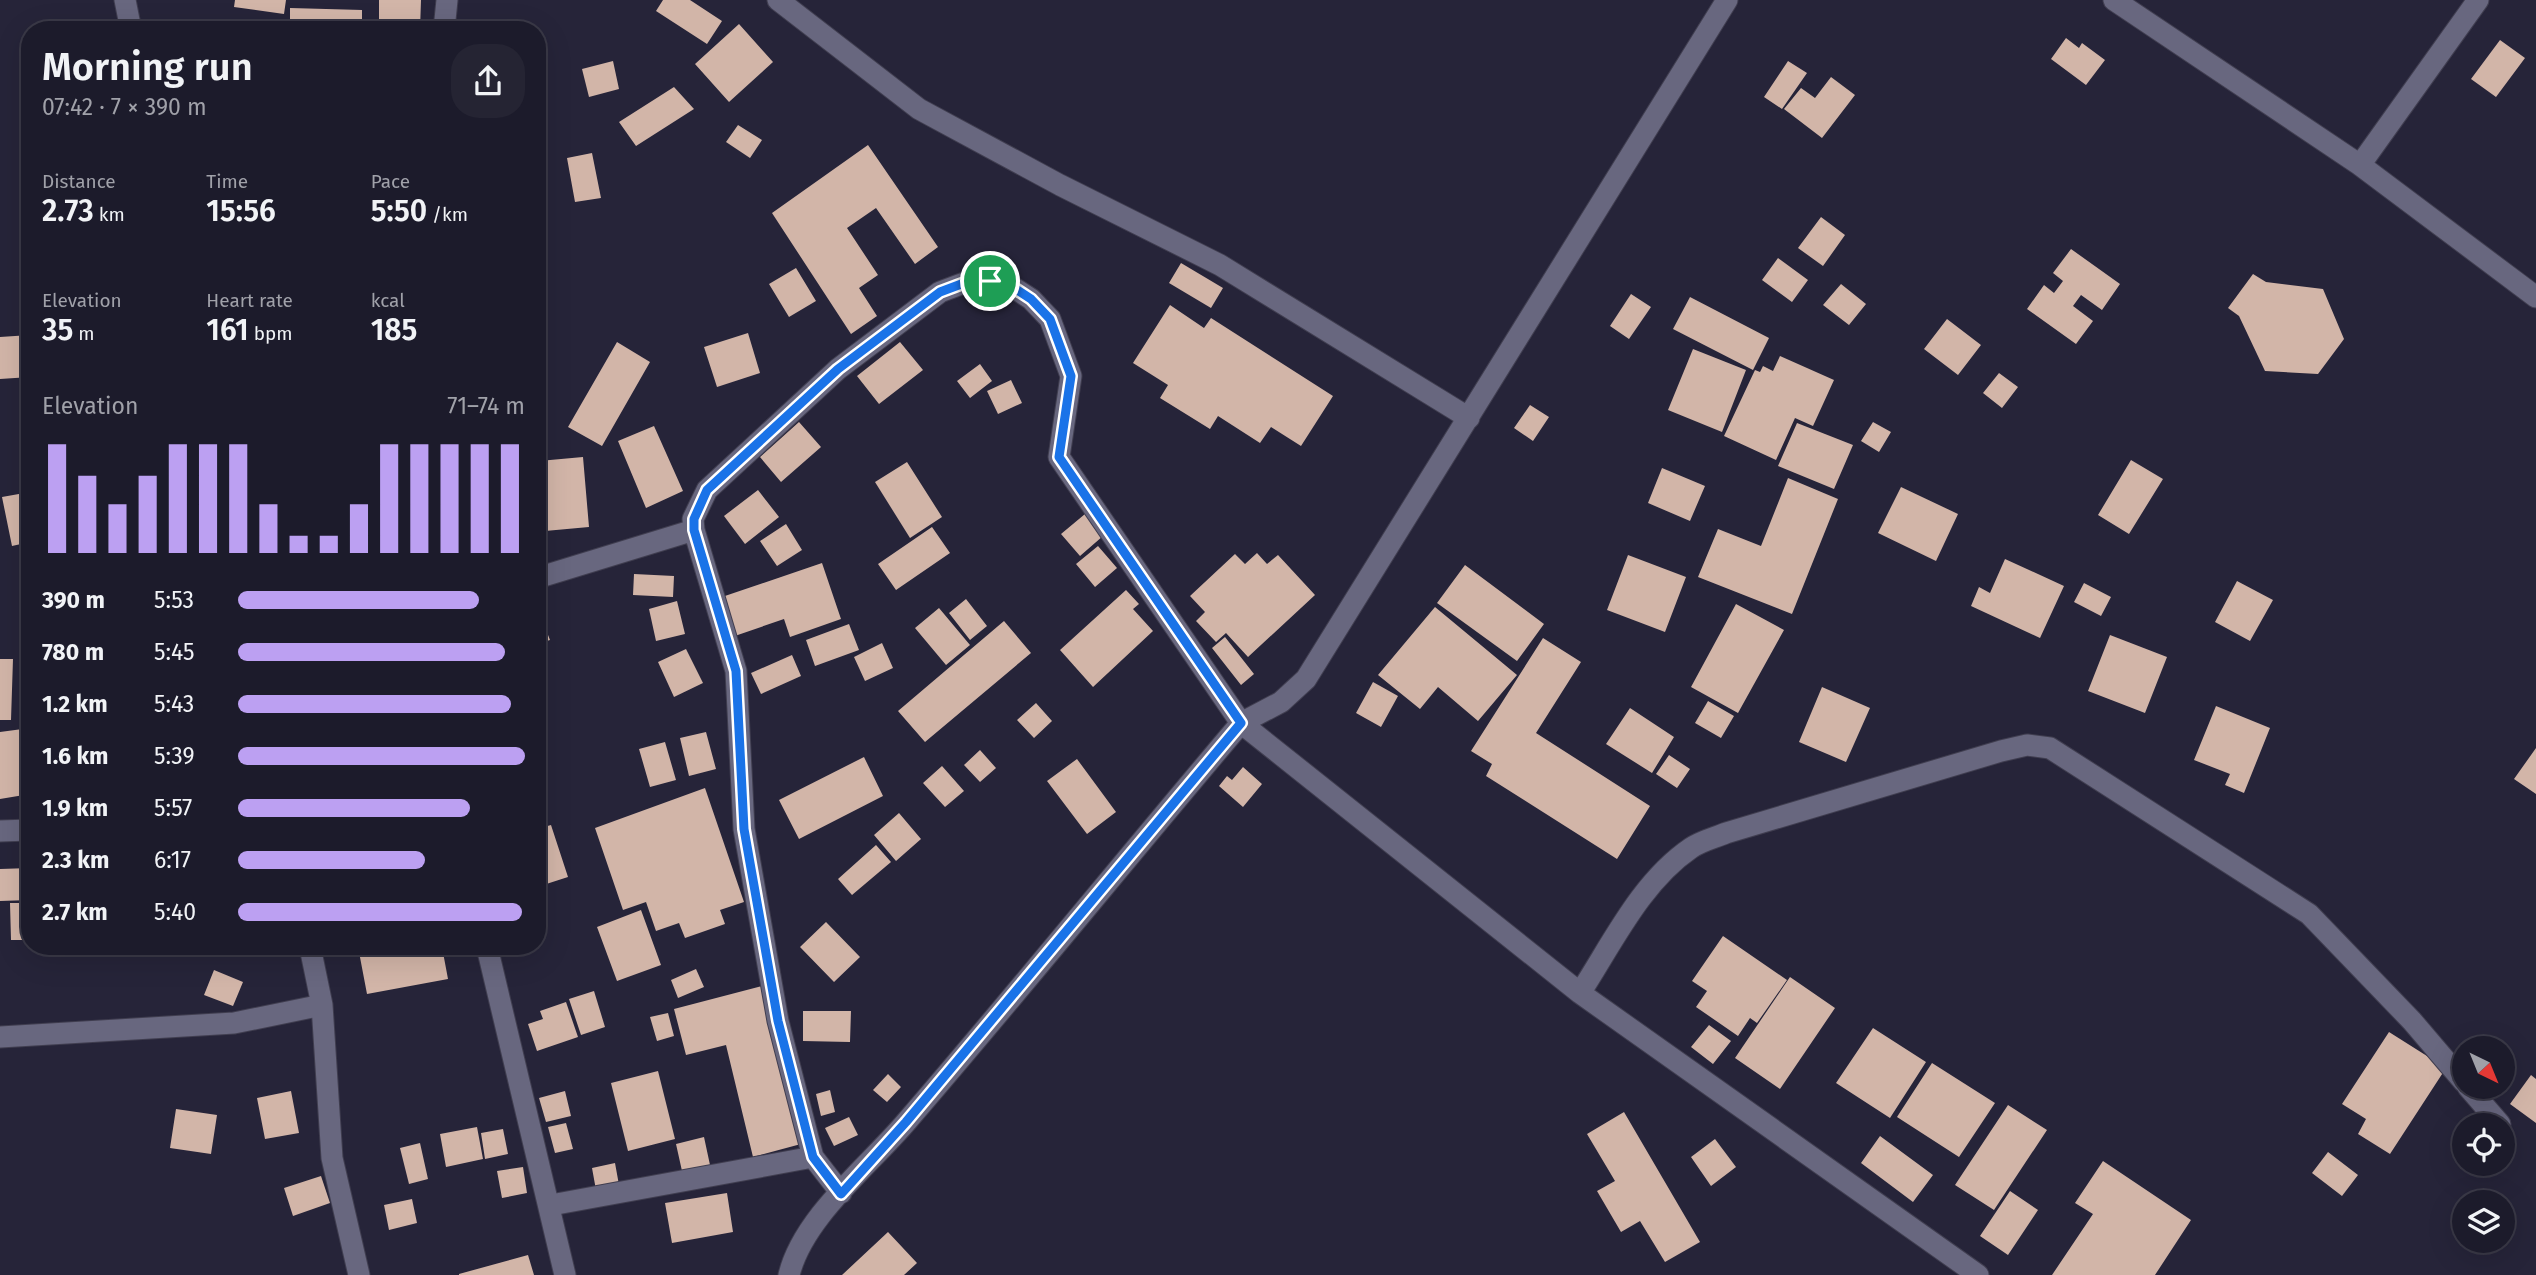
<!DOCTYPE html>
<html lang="en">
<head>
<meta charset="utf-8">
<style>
  :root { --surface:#1c1b2b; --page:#252433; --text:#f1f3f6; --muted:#a0a1a9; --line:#3a3947; --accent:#bca0f2 }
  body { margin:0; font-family:"Fira Sans",sans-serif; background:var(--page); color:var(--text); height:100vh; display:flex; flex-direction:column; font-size:26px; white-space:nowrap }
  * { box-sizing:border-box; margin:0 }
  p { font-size:23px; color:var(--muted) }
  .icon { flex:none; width:38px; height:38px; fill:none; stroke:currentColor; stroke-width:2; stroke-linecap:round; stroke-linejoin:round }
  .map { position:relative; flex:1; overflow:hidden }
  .side { position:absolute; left:21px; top:21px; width:525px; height:934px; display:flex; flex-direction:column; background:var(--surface); border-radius:28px; box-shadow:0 7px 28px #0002,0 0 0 2px var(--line) }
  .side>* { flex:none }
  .needle { width:46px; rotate:137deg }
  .fabs { position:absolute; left:2452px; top:1036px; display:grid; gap:14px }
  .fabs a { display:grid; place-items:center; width:63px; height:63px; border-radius:50%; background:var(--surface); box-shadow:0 7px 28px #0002,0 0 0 2px var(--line); font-size:35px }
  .pin { position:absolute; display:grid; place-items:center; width:60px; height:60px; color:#fff; margin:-30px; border:4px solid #fff; border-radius:50%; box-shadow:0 2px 7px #0007 }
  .round { display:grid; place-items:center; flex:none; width:74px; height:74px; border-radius:28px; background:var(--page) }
  .overview { display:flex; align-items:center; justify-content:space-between; height:119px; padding:0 21px }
  h1 { font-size:38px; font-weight:600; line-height:52px }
  .stats { display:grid; grid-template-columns:repeat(3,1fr); gap:10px; height:119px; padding:7px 21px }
  .stats div { display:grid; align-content:center }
  .stats b { font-size:30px; font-weight:600 }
  .stats small { font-size:19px; font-weight:400 }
  .stats p { font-size:19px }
  .chart { height:196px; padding:14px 21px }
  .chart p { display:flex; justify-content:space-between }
  .chart svg { width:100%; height:126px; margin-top:7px; stroke:var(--accent); stroke-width:6 }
  ul { padding:0 21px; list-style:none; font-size:23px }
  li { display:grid; grid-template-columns:112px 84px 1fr; align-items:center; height:52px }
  li i { height:18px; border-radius:9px; background:var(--accent) }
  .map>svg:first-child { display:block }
  .building { fill:#d2b5a8 }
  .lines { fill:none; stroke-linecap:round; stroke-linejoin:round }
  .minor-casing { stroke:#403e50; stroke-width:23 }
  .minor { stroke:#68677f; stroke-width:21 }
  .route-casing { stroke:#fff; stroke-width:14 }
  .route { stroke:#1a73e8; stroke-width:9 }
</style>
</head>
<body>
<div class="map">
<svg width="2536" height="1275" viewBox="0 0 2536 1275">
  <rect width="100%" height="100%" fill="#262439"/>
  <path class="building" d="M235,0H286L284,14L234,7Z
    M379,0H421L420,30H379Z
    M663,0H690L722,21L707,44L656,11Z
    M290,8L362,10V30H290Z
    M739,24L773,62L729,102L695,64Z
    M2066,38L2079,48L2082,43L2105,60L2086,85L2051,59Z
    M2500,40L2525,58L2496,97L2471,79Z
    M613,61L619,89L589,97L582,69Z
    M1788,61L1807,73L1782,109L1764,97Z
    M1831,77L1855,95L1822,138L1784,109L1801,88L1815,98Z
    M674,87L694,109L636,146L619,122Z
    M738,125L762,140L750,158L726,142Z
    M868,145L938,247L915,264L876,208L847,228L878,275L859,288L877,316L851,334L772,213Z
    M592,153L601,198L575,202L567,158Z
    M1821,217L1845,235L1823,266L1798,248Z
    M2071,249L2120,284L2102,310L2081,295L2073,306L2093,321L2076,344L2027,309L2044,285L2054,293L2063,281L2053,273Z
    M1778,258L1808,280L1792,302L1762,280Z
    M1181,263L1223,288L1211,308L1169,283Z
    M796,268L816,301L789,317L769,284Z
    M2253,274L2266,282L2323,289L2344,339L2318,374L2265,371L2239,316L2228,308Z
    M1841,284L1866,304L1849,325L1823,305Z
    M1631,294L1651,307L1629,339L1610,326Z
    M1690,297L1769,338L1753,370L1673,329Z
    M1170,305L1204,328L1211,318L1333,396L1301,446L1271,427L1260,443L1218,416L1210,429L1160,398L1168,385L1133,363Z
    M1947,319L1981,345L1958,375L1924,349Z
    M748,333L760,373L717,387L704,347Z
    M30,335V377L0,379V337Z
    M617,342L650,362L602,446L568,427Z
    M900,342L923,370L879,404L857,376Z
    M1693,349L1746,370L1722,432L1668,410Z
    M1780,356L1834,380L1813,426L1795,418L1776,460L1724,436L1755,370L1760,372L1763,366L1773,371Z
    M980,364L992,381L970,398L957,381Z
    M1999,373L2018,387L2002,408L1983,393Z
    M1011,380L1022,403L998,414L987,391Z
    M1530,405L1549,417L1533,441L1514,428Z
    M799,422L821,447L781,482L760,457Z
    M1873,422L1891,432L1879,452L1861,441Z
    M1797,423L1853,445L1834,489L1778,466Z
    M654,426L683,491L646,508L618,441Z
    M583,457L589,527L545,531L539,461Z
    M2131,460L2163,479L2129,534L2098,515Z
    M907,462L942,517L910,538L875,482Z
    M1662,468L1705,486L1690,521L1648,503Z
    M1788,478L1838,499L1792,614L1698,577L1718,529L1761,546Z
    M1901,487L1958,514L1936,561L1878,533Z
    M758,490L779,517L745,544L724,516Z
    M30,492V542L12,546L2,497Z
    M1085,514L1103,536L1080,556L1061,534Z
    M786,524L802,550L777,566L760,541Z
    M932,527L950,553L896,590L878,564Z
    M1098,546L1117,568L1095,587L1076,564Z
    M1257,553L1267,564L1278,555L1315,595L1248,657L1226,633L1216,642L1196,621L1205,612L1190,596L1235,554L1245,564Z
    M1628,555L1686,577L1665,632L1607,610Z
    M2005,559L2064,586L2040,638L1971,606L1979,587L1990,593Z
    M822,563L841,619L790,637L784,619L729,638L716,599Z
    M1465,565L1544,624L1517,661L1437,603Z
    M634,574L674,576L673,597L633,595Z
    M2237,581L2273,600L2250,641L2215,622Z
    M2084,583L2111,597L2101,616L2074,602Z
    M1126,590L1139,604L1133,609L1153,631L1093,687L1060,650Z
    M966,599L987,626L970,640L949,613Z
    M677,601L685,634L656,641L649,609Z
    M1736,604L1784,630L1738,713L1691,687Z
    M537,607L550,640L537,644Z
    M1435,607L1517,675L1478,721L1438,687L1420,709L1378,675Z
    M939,608L970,645L946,665L915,628Z
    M1004,621L1031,653L925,742L898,711Z
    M849,624L859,650L815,666L806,640Z
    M2110,635L2167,657L2145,713L2088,691Z
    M1225,637L1254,674L1241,685L1212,648Z
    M1543,638L1581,662L1536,733L1650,806L1617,859L1486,776L1492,764L1471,751Z
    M882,643L893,668L865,681L854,657Z
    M686,649L703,683L674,697L658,662Z
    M792,655L801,676L761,694L751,673Z
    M0,659H13L11,720H0Z
    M1373,682L1398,696L1381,727L1356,713Z
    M1822,687L1870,708L1846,762L1799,742Z
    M1708,701L1734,716L1721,738L1695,723Z
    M1036,703L1052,721L1034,738L1017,720Z
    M2216,706L2270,728L2244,793L2225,785L2230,774L2194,760Z
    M1630,708L1674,737L1652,773L1606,744Z
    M30,728V794L0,799V732Z
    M706,732L716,769L689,776L680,738Z
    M665,742L676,780L650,787L639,749Z
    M2536,748V794L2514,779Z
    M980,750L996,768L980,782L964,765Z
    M1669,755L1690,769L1677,788L1656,774Z
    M864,757L883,796L799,839L779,800Z
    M1077,759L1116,812L1087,834L1047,781Z
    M942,766L964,791L945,807L923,783Z
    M1243,767L1262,784L1243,807L1219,786L1227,776L1232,780Z
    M705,788L744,902L720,910L725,924L685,938L679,923L656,931L646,902L623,910L595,828Z
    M899,813L921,839L896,861L874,835Z
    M551,825L568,877L537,887V829Z
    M876,845L891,862L852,895L838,879Z
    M30,868V900L0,901V869Z
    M10,903H30V940H11Z
    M641,910L661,965L617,981L597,927Z
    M826,922L860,957L834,982L800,947Z
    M1723,936L1787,980L1757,1023L1750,1018L1738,1036L1696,1007L1707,991L1692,981Z
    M326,947H354V948L328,954Z
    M384,947H442L448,979L367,994L359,952Z
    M696,969L704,987L678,998L671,980Z
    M214,970L243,982L233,1006L204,995Z
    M1790,977L1835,1008L1780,1089L1735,1058Z
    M762,986L801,1144L753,1157L726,1045L686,1055L674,1009Z
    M594,991L605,1027L581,1035L569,999Z
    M566,1002L578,1037L537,1051L528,1024L543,1019L540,1011Z
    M803,1011H851L850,1042L803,1041Z
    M668,1013L674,1036L657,1041L650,1017Z
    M1709,1025L1731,1041L1713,1064L1691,1047Z
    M1873,1028L1926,1062L1890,1118L1836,1083Z
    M2389,1032L2446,1068L2390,1154L2358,1134L2366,1119L2342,1104Z
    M1932,1063L1995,1103L1959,1157L1897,1117Z
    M658,1071L675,1139L628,1151L611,1083Z
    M888,1074L901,1087L887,1102L873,1090Z
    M2531,1075L2536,1079V1123L2510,1104Z
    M830,1090L835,1112L821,1116L816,1094Z
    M291,1091L299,1133L265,1139L257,1098Z
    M565,1091L571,1116L546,1122L539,1098Z
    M2008,1105L2047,1130L1994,1210L1955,1185Z
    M176,1109L217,1115L211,1154L170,1148Z
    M1624,1112L1700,1242L1665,1262L1640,1221L1621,1232L1597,1191L1615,1181L1587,1134Z
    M849,1117L858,1135L834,1146L825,1128Z
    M566,1123L573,1149L555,1153L548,1127Z
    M477,1127L483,1159L446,1167L440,1134Z
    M503,1129L508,1154L485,1159L481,1133Z
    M1880,1136L1933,1175L1913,1202L1861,1163Z
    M704,1137L710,1165L682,1171L676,1144Z
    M1715,1139L1736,1167L1711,1186L1691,1157Z
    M420,1143L428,1179L409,1184L400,1148Z
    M2328,1152L2358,1175L2342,1196L2312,1173Z
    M2103,1161L2191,1220L2155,1275H2052L2093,1214L2075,1203Z
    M615,1163L619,1185L596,1190L592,1168Z
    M523,1167L527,1193L502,1198L497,1171Z
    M321,1176L330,1203L293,1216L284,1188Z
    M2010,1191L2038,1210L2008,1255L1980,1236Z
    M727,1193L733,1232L672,1243L665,1203Z
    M412,1199L417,1223L389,1230L384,1205Z
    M888,1232L917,1263L904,1275H842Z
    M528,1255L534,1275H459V1274Z"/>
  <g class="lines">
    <defs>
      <path id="minor" d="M125,0L131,30
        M778,0L919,109L1060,185L1220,265L1469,418
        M2114,0L2360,165L2536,297
        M444,30L447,0
        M2360,165L2478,0
        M694,530L736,671L744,829L778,1021L813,1157L841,1193
        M537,578L694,530L693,519L707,490L838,369L940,292L964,283L990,280L1008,284L1031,299L1050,319L1071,376L1059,457L1241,723L1580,993L1978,1275
        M0,831L30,830
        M310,947L322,1005L332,1158L359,1275
        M487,947L565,1275
        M1580,993C1612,944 1641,882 1691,848C1701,841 1714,838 1726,833L2001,751L2027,745L2050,748L2309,914L2412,1021L2464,1082
        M0,1037L234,1023L322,1005
        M2468,1087L2500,1124
        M551,1205L813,1157
        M789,1275C803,1217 869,1166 907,1121C1020,990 1129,855 1241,723L1281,702L1306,679L1727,0"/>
    </defs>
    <use href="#minor" class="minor-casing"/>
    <use href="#minor" class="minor"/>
  </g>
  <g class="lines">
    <defs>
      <path id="route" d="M990,281L1008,284L1031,299L1050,319L1071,376L1059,457L1241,723L906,1122L841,1194L813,1157L778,1021L744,829L736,671L694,530V519L707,490L838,369L940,292L964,283Z"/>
    </defs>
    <use href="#route" class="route-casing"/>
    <use href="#route" class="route"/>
  </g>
</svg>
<div class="fabs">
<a><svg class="needle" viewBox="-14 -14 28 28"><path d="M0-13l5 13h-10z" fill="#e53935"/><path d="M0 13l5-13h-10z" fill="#a0a1a9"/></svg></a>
<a><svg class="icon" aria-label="locate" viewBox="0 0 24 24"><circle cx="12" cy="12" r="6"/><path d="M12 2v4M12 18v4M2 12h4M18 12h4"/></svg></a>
<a><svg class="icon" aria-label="layers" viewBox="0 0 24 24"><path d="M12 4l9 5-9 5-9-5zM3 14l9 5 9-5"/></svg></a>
</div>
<div class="pin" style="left:990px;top:281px;background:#1e9e55"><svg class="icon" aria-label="arrive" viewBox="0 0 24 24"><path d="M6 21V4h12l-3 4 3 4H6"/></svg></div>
<section class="side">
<div class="overview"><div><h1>Morning run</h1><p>07:42 · 7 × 390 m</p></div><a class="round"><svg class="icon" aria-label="share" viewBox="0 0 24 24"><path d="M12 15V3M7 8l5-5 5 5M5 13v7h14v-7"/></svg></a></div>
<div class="stats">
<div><p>Distance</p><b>2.73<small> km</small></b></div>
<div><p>Time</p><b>15:56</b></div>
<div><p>Pace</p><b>5:50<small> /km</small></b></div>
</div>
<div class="stats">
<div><p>Elevation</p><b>35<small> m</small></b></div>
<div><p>Heart rate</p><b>161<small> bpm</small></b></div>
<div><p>kcal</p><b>185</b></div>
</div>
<div class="chart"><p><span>Elevation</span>71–74 m</p>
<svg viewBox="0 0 160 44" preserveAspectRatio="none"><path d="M5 44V6M15 44V17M25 44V27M35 44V17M45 44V6M55 44V6M65 44V6M75 44V27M85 44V38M95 44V38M105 44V27M115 44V6M125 44V6M135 44V6M145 44V6M155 44V6"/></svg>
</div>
<ul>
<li><b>390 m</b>5:53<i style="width:84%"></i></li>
<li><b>780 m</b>5:45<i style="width:93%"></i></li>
<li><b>1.2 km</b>5:43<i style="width:95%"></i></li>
<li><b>1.6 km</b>5:39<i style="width:100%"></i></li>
<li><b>1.9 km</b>5:57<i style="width:81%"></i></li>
<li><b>2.3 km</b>6:17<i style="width:65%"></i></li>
<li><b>2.7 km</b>5:40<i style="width:99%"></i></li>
</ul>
</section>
</div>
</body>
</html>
